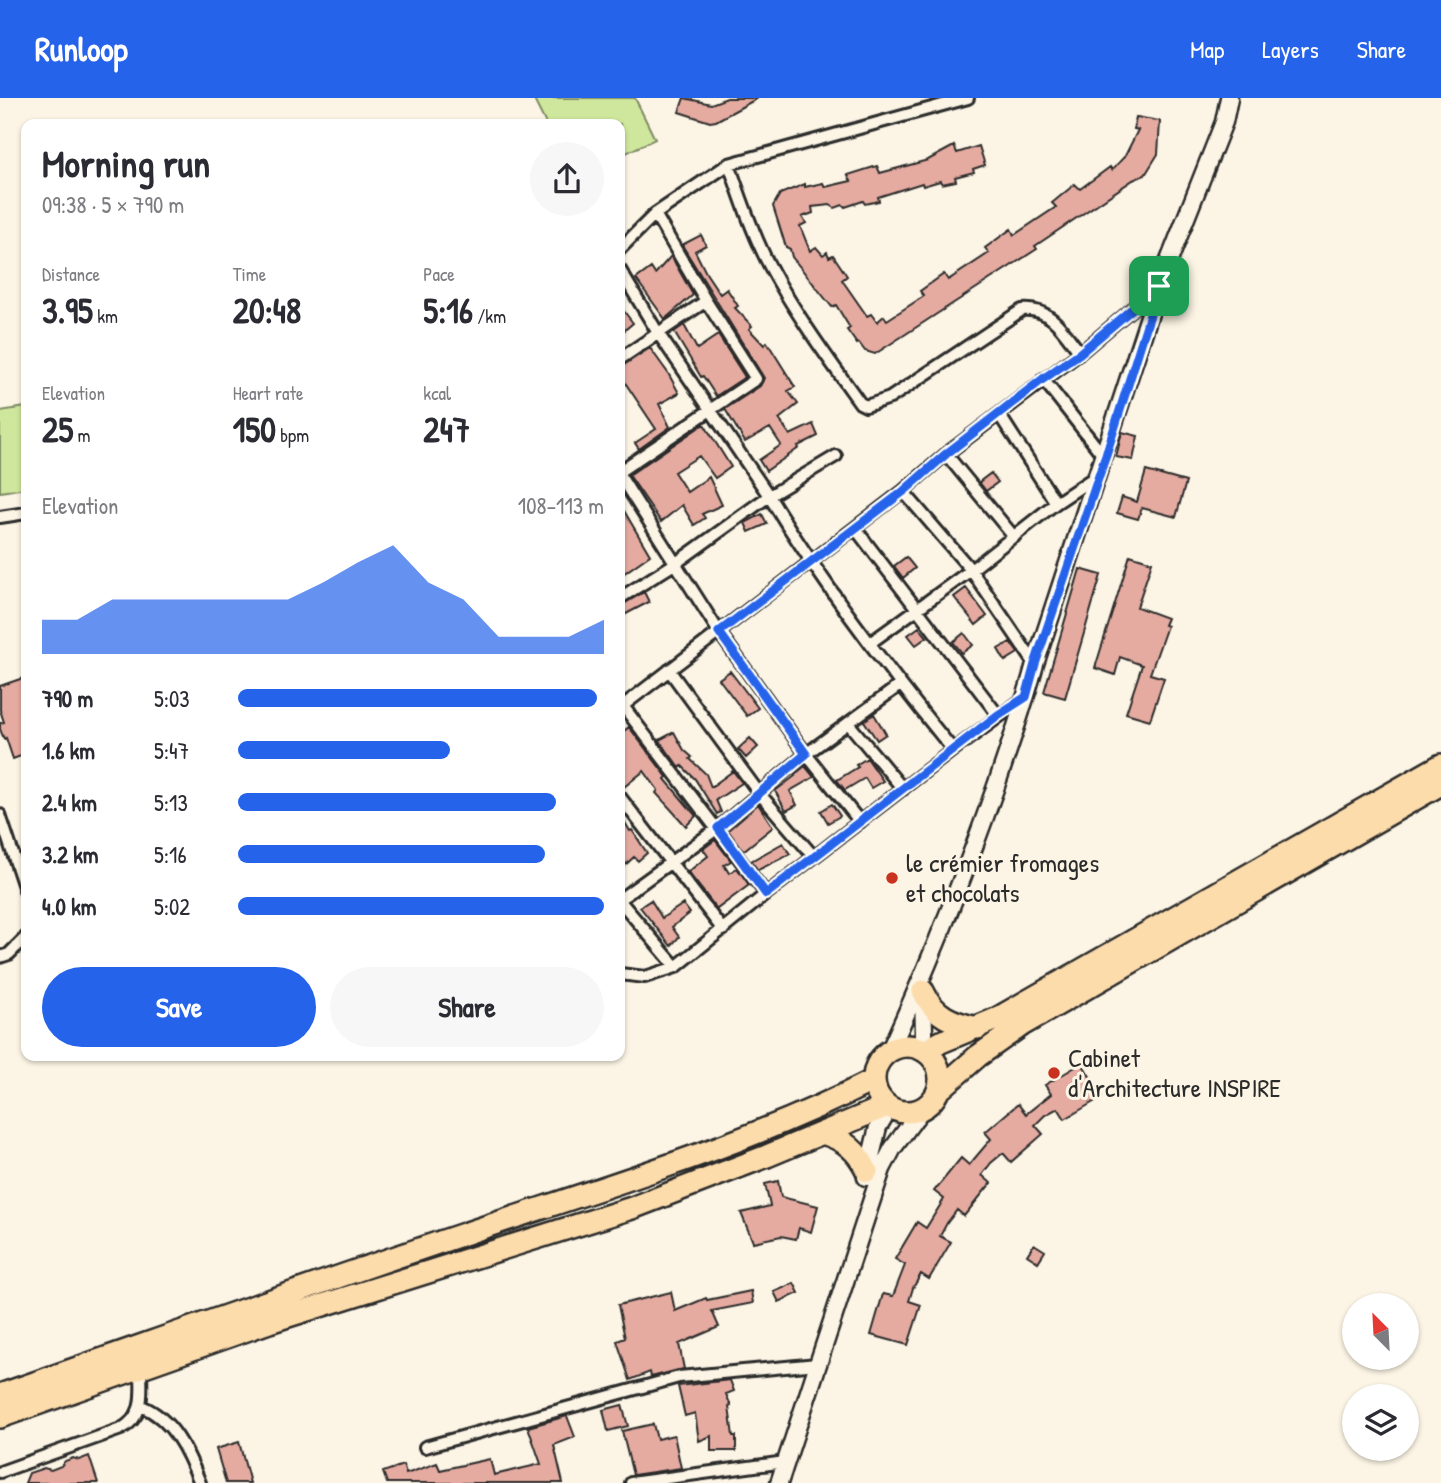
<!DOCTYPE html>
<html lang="en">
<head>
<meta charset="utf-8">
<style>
  :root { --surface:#fff; --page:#f7f7f7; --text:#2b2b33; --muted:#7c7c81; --accent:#2563eb }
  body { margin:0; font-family:"Patrick Hand",sans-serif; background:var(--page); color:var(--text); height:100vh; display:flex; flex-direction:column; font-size:26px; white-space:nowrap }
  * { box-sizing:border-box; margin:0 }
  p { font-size:23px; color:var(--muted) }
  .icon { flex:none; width:38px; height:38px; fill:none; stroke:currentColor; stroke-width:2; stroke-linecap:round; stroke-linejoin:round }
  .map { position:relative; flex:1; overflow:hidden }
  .details { position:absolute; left:21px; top:21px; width:604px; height:942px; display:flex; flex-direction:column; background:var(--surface); border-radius:14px; box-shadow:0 2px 5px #0004 }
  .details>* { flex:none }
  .needle { width:46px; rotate:336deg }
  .tools { position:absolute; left:1342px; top:1195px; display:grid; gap:14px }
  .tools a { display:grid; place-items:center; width:77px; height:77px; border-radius:50%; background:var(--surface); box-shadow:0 2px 5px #0004; font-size:35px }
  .pin { position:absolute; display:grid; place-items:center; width:60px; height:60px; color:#fff; margin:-30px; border-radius:14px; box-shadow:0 4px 10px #0006 }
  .round { display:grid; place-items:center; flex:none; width:74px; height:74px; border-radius:37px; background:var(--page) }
  .head { display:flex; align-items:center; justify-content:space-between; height:119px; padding:0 21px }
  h1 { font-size:38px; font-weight:800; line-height:52px }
  .stats { display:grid; grid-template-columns:repeat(3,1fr); gap:10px; height:119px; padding:7px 21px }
  .stats div { display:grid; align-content:center }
  .stats b { font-size:35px; font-weight:800 }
  .stats small { font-size:19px; font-weight:400 }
  .stats p { font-size:19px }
  .chart { height:196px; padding:14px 21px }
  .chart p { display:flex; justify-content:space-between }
  .chart svg { width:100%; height:126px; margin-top:7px; fill:var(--accent); opacity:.7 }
  .cta { display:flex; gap:14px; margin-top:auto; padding:14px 21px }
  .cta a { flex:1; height:80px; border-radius:42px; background:var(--accent); color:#fff; font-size:28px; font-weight:800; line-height:80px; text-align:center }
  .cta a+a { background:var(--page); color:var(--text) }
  ul { padding:0 21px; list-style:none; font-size:23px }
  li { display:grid; grid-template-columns:112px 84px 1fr; align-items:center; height:52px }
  li i { height:18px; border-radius:9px; background:var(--accent) }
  header { display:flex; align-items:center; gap:42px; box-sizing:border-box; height:98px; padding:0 35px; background:var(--accent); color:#fff }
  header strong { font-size:33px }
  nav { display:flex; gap:38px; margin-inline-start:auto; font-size:24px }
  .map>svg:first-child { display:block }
  .green { fill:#cfe79c; stroke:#7d8964; stroke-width:2 }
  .building { fill:#e5aba1; stroke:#2b2b2b; stroke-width:2 }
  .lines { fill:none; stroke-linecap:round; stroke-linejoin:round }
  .street-casing { stroke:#2b2b2b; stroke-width:16 }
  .secondary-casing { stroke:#2b2b2b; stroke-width:21 }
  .highway-casing { stroke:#2b2b2b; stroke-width:26 }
  .street { stroke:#fcf5e5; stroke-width:10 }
  .secondary { stroke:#fcf5e5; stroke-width:16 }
  .highway { stroke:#fddcac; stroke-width:21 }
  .route-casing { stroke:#fff; stroke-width:14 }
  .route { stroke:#2563eb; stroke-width:9 }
  .poi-dot { fill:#c8321e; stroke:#fcf5e5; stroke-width:2.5 }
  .labels { text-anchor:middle; stroke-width:6; stroke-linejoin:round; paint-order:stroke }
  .poi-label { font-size:26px; fill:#2b2b2b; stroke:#fcf5e5; text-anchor:start }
</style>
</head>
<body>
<header>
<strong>Runloop</strong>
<nav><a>Map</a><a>Layers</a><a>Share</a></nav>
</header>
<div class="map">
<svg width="1441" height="1385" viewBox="0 0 1441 1385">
  <rect width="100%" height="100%" fill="#fcf5e5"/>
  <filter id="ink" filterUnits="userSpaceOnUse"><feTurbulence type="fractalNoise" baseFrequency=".0143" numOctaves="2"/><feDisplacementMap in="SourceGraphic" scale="14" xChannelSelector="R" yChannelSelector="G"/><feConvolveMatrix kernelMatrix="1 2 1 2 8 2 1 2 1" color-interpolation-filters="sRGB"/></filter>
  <g filter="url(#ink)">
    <path class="green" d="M533,0H635L655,41L620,58V26H546Z
      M26,309V390L0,394V313Z"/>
    <path class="building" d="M684,0L711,6L727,0H758L716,23L710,24L679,14Z
      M1136,19L1160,23L1158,56L1145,77L1133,82L1035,148L1037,151L875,256L865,253L859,245L857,246L847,232L850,230L836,207L832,209L792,159L790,151L786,149L773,108L780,96L805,86V89L823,85L825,89L851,83L848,77L877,68L880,75L928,62L954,48L957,55L979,48L985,67L973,71L974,74L955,79L956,83L942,86L940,83L923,88L922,85L878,99L879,103L865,106L863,103L845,109L843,107L835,110L830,107L812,109L813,115L802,119L806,125L800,128L810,153L816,149L823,157L827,154L829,159L833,157L847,178L842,182L867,218L871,216L877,224L884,218L887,222L924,198L920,193L944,176L948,182L989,155L985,150L1011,131L1014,137L1056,109L1052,105L1075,86L1080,91L1110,69L1112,72L1125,58L1138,32L1134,31Z
      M701,137L706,147L695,153L706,175L720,196L727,191L738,208L735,210L752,228L749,231L764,247L767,244L795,289L788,293L798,306L779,321L790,337L813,326L818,338L798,348L799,350L766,373L759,362L781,347L770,330L745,344L725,311L760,288L764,280L682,147Z
      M671,158L693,197L665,221L636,181L651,170L655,176Z
      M620,208L633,225L620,236Z
      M684,227L697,251L718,237L745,279L716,298L703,278L701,279L674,234Z
      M650,250L668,275L679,295L659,306L670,329L639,351L635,345L656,331L620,277V269Z
      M704,326L731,369L715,380L699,358L674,374L687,394L709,379L722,407L702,416L705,420L694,427L682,407L661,424L629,377Z
      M1122,334L1138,338L1133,362L1116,359Z
      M1146,373L1186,384L1176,419L1142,410L1138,421L1117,415L1122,399L1137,404Z
      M991,375L998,384L986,393L979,384Z
      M620,406L650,457L620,478Z
      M762,416L767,426L749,434L745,425Z
      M1130,457L1152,464L1137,509L1167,520L1164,527L1167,528L1150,576L1164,580L1150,622L1126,615L1142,567L1120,559L1115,577L1095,570Z
      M906,459L915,470L903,480L894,468Z
      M1080,471L1101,477L1065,600L1044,594Z
      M966,490L987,518L976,527L954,499Z
      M644,494L649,504L624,517L620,508Z
      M919,529L927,539L916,547L908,537Z
      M964,535L973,547L962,555L953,544Z
      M1010,544L1018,555L1005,563L998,551Z
      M730,573L758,610L747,618L719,581Z
      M26,579V656L13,661L6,640L4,641L0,631V625L4,624L0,612V588Z
      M874,616L886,636L877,642L864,623Z
      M629,629L667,679L665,681L696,718L686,728L656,695L658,692L644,673L624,689L620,682V636Z
      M674,634L684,652L692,659L690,661L706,676L711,689L733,673L742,685L716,702L721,714L717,716L695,681L682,668L680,670L659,642Z
      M750,640L758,649L746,660L738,651Z
      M867,660L883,683L871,690L865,680L845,692L837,682L858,669L856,667Z
      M805,668L814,679L790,693L797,707L786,713L775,693L795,678L794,677Z
      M758,706L773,729L743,753L728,732Z
      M832,706L840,718L828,725L821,713Z
      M620,716L630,733L632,732L647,755L638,763L634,759L620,772Z
      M715,742L731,763L724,767L729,775L737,770L749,787L717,811L688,774L708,758L703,751Z
      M783,745L790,756L758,772L751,763Z
      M651,802L662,820L683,806L690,815L672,829L679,839L671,848L640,809Z
      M1082,965L1102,999L1065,1021L1058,1010L1045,1017L1035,1027L1043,1036L1011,1064L1003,1055L991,1065L982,1077L991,1085L964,1118L957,1112L947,1125L940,1138L951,1144L929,1181L921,1176L913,1190L909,1203L921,1207L908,1247L871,1237L883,1196L893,1198L905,1167L895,1161L917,1124L926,1130L944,1101L934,1093L961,1060L969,1067L991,1041L985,1034L1018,1006L1026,1016L1051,996L1045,987Z
      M778,1083L781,1099L818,1108L811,1134L799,1130L796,1141L781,1138L753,1144L741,1115L770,1108L765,1086Z
      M1034,1146L1045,1153L1038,1164L1027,1157Z
      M794,1185L799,1195L779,1204L774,1194Z
      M751,1193L753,1205L712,1213L719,1229L679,1246L684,1271L651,1279L650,1274L630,1282L617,1243L625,1240L618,1207L671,1194L675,1213L706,1200L707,1202Z
      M730,1282L734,1293L726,1296L731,1308L729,1309L733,1338H736V1353H711V1338L699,1343L695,1315L685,1318L678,1288Z
      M622,1307L628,1328L608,1333L603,1312Z
      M567,1318L575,1339L554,1347L563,1385H387L383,1374L403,1367L406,1376L437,1365L440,1372L490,1361L494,1377L541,1366L528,1329Z
      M653,1326L657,1341L674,1337L681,1370L633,1377L622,1333Z
      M239,1344L250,1385H226L216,1351Z
      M89,1358L98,1385H25L29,1375L44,1370L51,1372L61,1368L65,1363L73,1360L79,1362Z"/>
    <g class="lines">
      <defs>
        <path id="street" d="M968,0L729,66C740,98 751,131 766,161C790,208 829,262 860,305L866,308L890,300L1022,212C1051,209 1064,234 1080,255
          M620,151L655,116L729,66
          M620,172L658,235L769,398L836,358
          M620,261L706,203
          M1043,281L1105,360
          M999,316L1056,405
          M946,356L1014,439
          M620,373L756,281L706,203L655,116
          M620,378L719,534L806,656L860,724
          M903,393L971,472L1035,566
          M0,419L26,415
          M855,430L998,617
          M620,500L676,465L769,398C824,488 887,571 953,652L1026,599
          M870,545L971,472L1056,405L1098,377
          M669,572L759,695L814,759
          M623,608L766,796
          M620,610L903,393L946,356L1080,255L1158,189
          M848,625L903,691
          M620,699L723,832
          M0,717L26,795
          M620,801L718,730L806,656L900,587
          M620,803L676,869
          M0,859L9,856L26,839
          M620,876L645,879L676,869L766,796L953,652
          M141,1308C173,1321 188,1354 200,1385
          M425,1349L679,1279L817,1266
          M0,1374L121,1331C146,1317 141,1296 141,1271
          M631,1385L785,1364"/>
        <path id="secondary" d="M921,952L924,935L923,895
          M889,954C929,867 964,779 996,688C1010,647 1024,607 1035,566L1159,188L1224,24L1229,0
          M866,1079L878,1029L890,1009
          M779,1385L882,1071L893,1050L922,1011"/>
        <path id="highway" d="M923,893C934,918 953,925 978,930
          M874 981a33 33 0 1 1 66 0a33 33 0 1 1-66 0Z
          M924,953L941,944L996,921L1441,667
          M938,993L978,958L1022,927L1441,686
          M822,1035C844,1041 858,1053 867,1073
          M0,1297C155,1243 309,1188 464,1136C603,1089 744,1048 874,982
          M0,1319L269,1224L632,1110L767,1058L887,1008"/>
      </defs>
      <use href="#street" class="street-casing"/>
      <use href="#secondary" class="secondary-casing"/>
      <use href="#highway" class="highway-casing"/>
      <use href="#street" class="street"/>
      <use href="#secondary" class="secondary"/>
      <use href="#highway" class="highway"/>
    </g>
  </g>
  <g class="lines" filter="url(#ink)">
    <defs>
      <path id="route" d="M1159,188L1105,360L1035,566L1026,599L998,617L766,796L718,730L806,656L719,534L904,393L946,356L1043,281L1080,255Z"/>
    </defs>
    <use href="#route" class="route-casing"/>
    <use href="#route" class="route"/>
  </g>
  <g class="poi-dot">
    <circle cx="892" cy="780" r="7"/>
    <circle cx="1054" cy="975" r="7"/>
  </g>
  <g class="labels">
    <g class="poi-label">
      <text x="906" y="774">le crémier fromages<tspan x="906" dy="30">et chocolats</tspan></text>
      <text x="1068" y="969">Cabinet<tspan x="1068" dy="30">d'Architecture INSPIRE</tspan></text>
    </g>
  </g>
</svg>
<div class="tools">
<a><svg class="needle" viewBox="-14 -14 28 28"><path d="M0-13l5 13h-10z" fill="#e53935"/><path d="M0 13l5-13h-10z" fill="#7c7c81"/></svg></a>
<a><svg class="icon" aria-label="layers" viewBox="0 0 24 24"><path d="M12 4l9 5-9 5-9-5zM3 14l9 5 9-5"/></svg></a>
</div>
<div class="pin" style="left:1159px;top:188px;background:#1e9e55"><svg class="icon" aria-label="arrive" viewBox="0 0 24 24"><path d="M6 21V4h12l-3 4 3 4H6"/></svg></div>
<section class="details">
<div class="head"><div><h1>Morning run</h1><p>09:38 · 5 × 790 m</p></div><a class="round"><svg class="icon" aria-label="share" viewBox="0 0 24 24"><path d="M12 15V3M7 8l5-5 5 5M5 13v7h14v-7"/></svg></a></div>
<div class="stats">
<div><p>Distance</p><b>3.95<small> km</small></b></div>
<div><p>Time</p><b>20:48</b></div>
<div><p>Pace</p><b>5:16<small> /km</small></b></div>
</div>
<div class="stats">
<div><p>Elevation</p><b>25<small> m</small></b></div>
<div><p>Heart rate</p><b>150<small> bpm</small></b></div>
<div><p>kcal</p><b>247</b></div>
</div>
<div class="chart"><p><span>Elevation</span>108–113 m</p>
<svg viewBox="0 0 160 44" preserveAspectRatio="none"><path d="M0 44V32L10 32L20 25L30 25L40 25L50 25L60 25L70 25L80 19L90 12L100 6L110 19L120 25L130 38L140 38L150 38L160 32V44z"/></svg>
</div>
<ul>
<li><b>790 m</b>5:03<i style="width:98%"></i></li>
<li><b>1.6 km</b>5:47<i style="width:58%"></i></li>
<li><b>2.4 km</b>5:13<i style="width:87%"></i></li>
<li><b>3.2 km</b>5:16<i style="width:84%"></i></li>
<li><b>4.0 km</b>5:02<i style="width:100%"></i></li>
</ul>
<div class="cta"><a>Save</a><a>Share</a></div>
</section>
</div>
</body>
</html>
